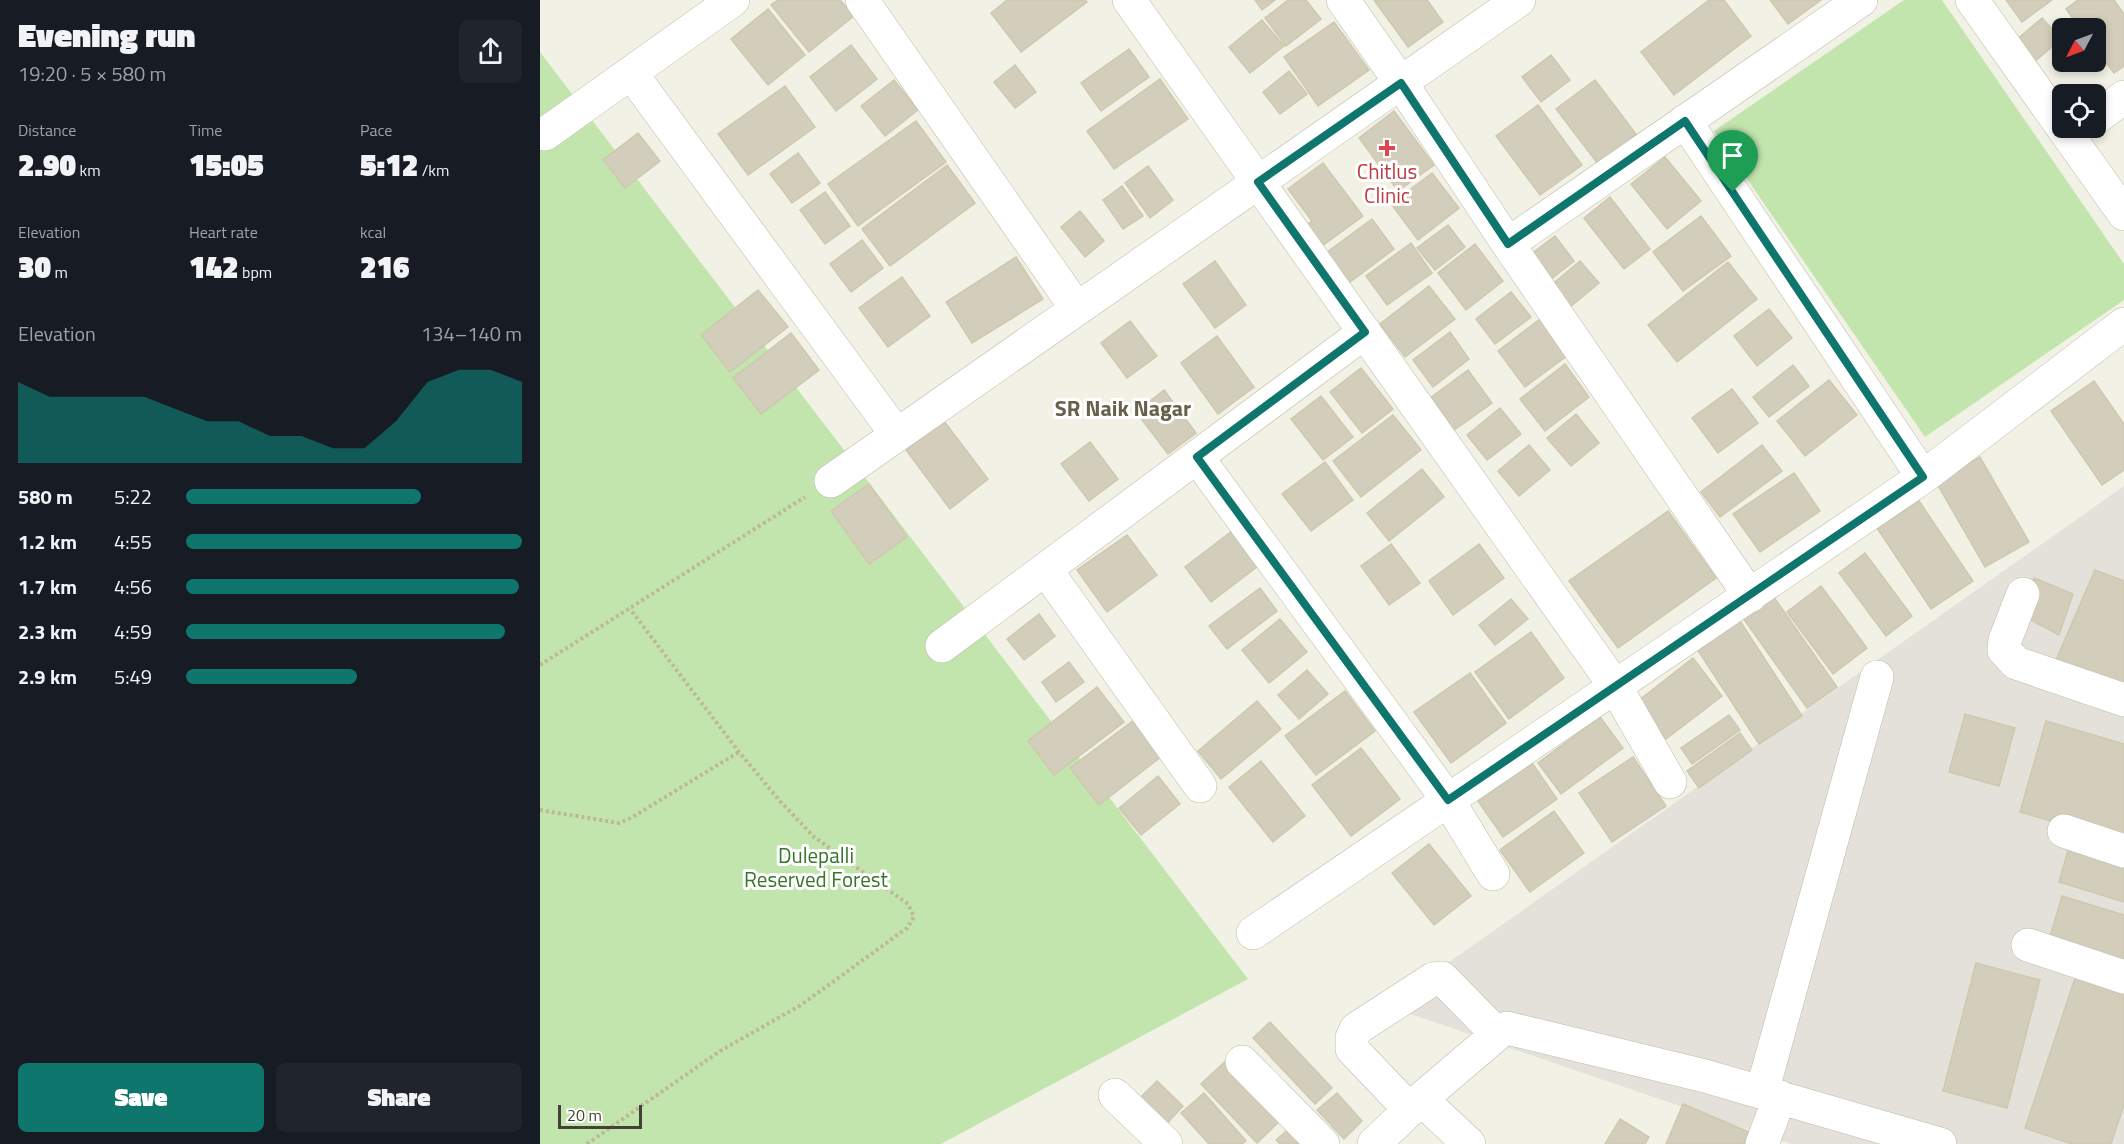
<!DOCTYPE html>
<html lang="en">
<head>
<meta charset="utf-8">
<style>
  :root { --surface:#171b24; --page:#20242c; --text:#f1f3f6; --muted:#9ea1a6; --accent:#0f766e }
  body { margin:0; font-family:"Titillium Web",sans-serif; background:var(--page); color:var(--text); height:100vh; display:flex; flex-direction:column; font-size:22px; white-space:nowrap }
  * { box-sizing:border-box; margin:0 }
  p { font-size:20px; color:var(--muted) }
  .icon { flex:none; width:33px; height:33px; fill:none; stroke:currentColor; stroke-width:2; stroke-linecap:round; stroke-linejoin:round }
  .map { position:relative; flex:1; overflow:hidden }
  .sheet { display:flex; flex-direction:column; background:var(--surface); width:540px }
  .sheet>* { flex:none }
  .needle { width:39px; rotate:229deg }
  .fabs { position:absolute; left:1512px; top:18px; display:grid; gap:12px }
  .fabs a { display:grid; place-items:center; width:54px; height:54px; border-radius:9px; background:var(--surface); box-shadow:0 3px 9px #0003; font-size:30px }
  .scale { position:absolute; left:18px; bottom:15px; width:84px; box-sizing:border-box; padding-left:6px; border:3px solid #444135; border-top:0; font-size:16px; line-height:21px; white-space:nowrap; color:#444135; -webkit-text-stroke:4px #fff; paint-order:stroke }
  .pin { position:absolute; display:grid; place-items:center; width:51px; height:51px; color:#fff; margin:-62px -26px; border-radius:50% 50% 50% 0; rotate:-45deg; box-shadow:0 0 6px #0007 }
  .pin .icon { rotate:45deg }
  .round { display:grid; place-items:center; flex:none; width:63px; height:63px; border-radius:9px; background:var(--page) }
  .overview { display:flex; align-items:center; justify-content:space-between; height:102px; padding:0 18px }
  h1 { font-size:33px; font-weight:800; line-height:45px }
  .metrics { display:grid; grid-template-columns:repeat(3,1fr); gap:9px; height:102px; padding:6px 18px }
  .metrics div { display:grid; align-content:center }
  .metrics b { font-size:30px; font-weight:800 }
  .metrics small { font-size:16px; font-weight:400 }
  .metrics p { font-size:16px }
  .chart { height:168px; padding:12px 18px }
  .chart p { display:flex; justify-content:space-between }
  .chart svg { width:100%; height:108px; margin-top:6px; fill:var(--accent); opacity:.7 }
  .button { display:flex; gap:12px; margin-top:auto; padding:12px 18px }
  .button a { flex:1; height:69px; border-radius:9px; background:var(--accent); color:#fff; font-size:24px; font-weight:800; line-height:69px; text-align:center }
  .button a+a { background:var(--page); color:var(--text) }
  ul { padding:0 18px; list-style:none; font-size:20px }
  li { display:grid; grid-template-columns:96px 72px 1fr; align-items:center; height:45px }
  li i { height:15px; border-radius:8px; background:var(--accent) }
  main { display:flex; flex:1; min-height:0 }
  .map>svg:first-child { display:block }
  .industrial { fill:#e4e1da }
  .green { fill:#c2e5ae }
  .building { fill:#d3cebb; stroke:#cec8ae; stroke-width:1.5 }
  .lines { fill:none; stroke-linecap:round; stroke-linejoin:round }
  .minor-casing { stroke:#bdbaa8; stroke-width:34 }
  .path { stroke:#beb899; stroke-width:4; stroke-dasharray:3 3; stroke-linecap:butt }
  .minor { stroke:#fff; stroke-width:33 }
  .route-casing { stroke:#fff; stroke-width:12 }
  .route { stroke:#0f766e; stroke-width:8 }
  .health-dot { fill:#e0444e; stroke:#fff; stroke-width:2 }
  .labels { text-anchor:middle; stroke-width:6; stroke-linejoin:round; paint-order:stroke }
  .health-label { font-size:21px; fill:#be3a42; stroke:#fff }
  .park-label { font-size:21px; fill:#38742a; stroke:#fff }
  .neighbourhood-label { font-size:22px; font-weight:bold; fill:#67614c; stroke:#fff }
</style>
</head>
<body>
<main>
<section class="sheet">
<div class="overview"><div><h1>Evening run</h1><p>19:20 · 5 × 580 m</p></div><a class="round"><svg class="icon" aria-label="share" viewBox="0 0 24 24"><path d="M12 15V3M7 8l5-5 5 5M5 13v7h14v-7"/></svg></a></div>
<div class="metrics">
<div><p>Distance</p><b>2.90<small> km</small></b></div>
<div><p>Time</p><b>15:05</b></div>
<div><p>Pace</p><b>5:12<small> /km</small></b></div>
</div>
<div class="metrics">
<div><p>Elevation</p><b>30<small> m</small></b></div>
<div><p>Heart rate</p><b>142<small> bpm</small></b></div>
<div><p>kcal</p><b>216</b></div>
</div>
<div class="chart"><p><span>Elevation</span>134–140 m</p>
<svg viewBox="0 0 160 44" preserveAspectRatio="none"><path d="M0 44V11L10 17L20 17L30 17L40 17L50 22L60 27L70 27L80 33L90 33L100 38L110 38L120 27L130 11L140 6L150 6L160 11V44z"/></svg>
</div>
<ul>
<li><b>580 m</b>5:22<i style="width:70%"></i></li>
<li><b>1.2 km</b>4:55<i style="width:100%"></i></li>
<li><b>1.7 km</b>4:56<i style="width:99%"></i></li>
<li><b>2.3 km</b>4:59<i style="width:95%"></i></li>
<li><b>2.9 km</b>5:49<i style="width:51%"></i></li>
</ul>
<div class="button"><a>Save</a><a>Share</a></div>
</section>
<div class="map">
<svg width="1584" height="1144" viewBox="0 0 1584 1144">
  <rect width="100%" height="100%" fill="#f2f1e5"/>
  <path class="industrial" d="M1584,486V1144H1251L847,1006Z"/>
  <path class="green" d="M1364,0H1402L1584,264V300L1385,437L1174,131Z
    M0,52L708,979L401,1144H0Z"/>
  <path class="building" d="M238,0H300L314,16L269,52L231,5Z
    M467,0H545L547,2L481,52L451,13Z
    M715,0H735L722,10Z
    M748,0H766L781,19L746,46L725,18Z
    M834,0H887L903,22L868,47Z
    M1169,0H1184L1211,36L1134,95L1101,52Z
    M1230,0H1281L1248,24Z
    M1466,0H1512L1482,22Z
    M1538,0H1574L1584,14V66L1574,73L1556,49V28H1540L1526,9Z
    M228,9L265,55L228,85L191,39Z
    M1502,18L1521,39L1493,63L1475,41Z
    M722,20L744,46L710,73L689,47Z
    M794,22L829,70L778,106L744,57Z
    M311,45L337,79L296,111L270,77Z
    M589,49L609,77L561,111L541,83Z
    M1011,55L1030,80L1001,102L982,77Z
    M475,65L496,92L475,108L454,82Z
    M749,71L767,94L740,114L723,92Z
    M620,79L648,119L574,169L547,131Z
    M354,80L378,110L345,136L321,106Z
    M1055,80L1096,134L1058,164L1016,109Z
    M245,86L275,127L208,175L178,134Z
    M998,105L1042,165L1000,195L956,136Z
    M854,111L894,165L858,191L819,138Z
    M376,121L406,162L318,226L288,184Z
    M98,133L120,161L85,188L63,160Z
    M258,153L280,183L252,203L230,174Z
    M1125,157L1161,201L1127,229L1091,184Z
    M783,163L823,216L782,246L766,225L772,221L748,189Z
    M407,165L435,203L350,266L322,229Z
    M608,166L633,200L610,218L585,183Z
    M892,173L919,208L878,240L851,204Z
    M582,186L603,216L583,229L563,200Z
    M285,192L310,226L285,244L260,210Z
    M1070,197L1110,249L1084,269L1044,218Z
    M540,211L564,241L545,257L521,227Z
    M1161,216L1191,256L1143,291L1113,252Z
    M832,219L854,249L809,283L786,253Z
    M908,225L925,247L895,270L877,248Z
    M1015,236L1034,261L1006,283L986,258Z
    M322,240L343,268L311,292L290,264Z
    M871,243L892,273L847,305L826,276Z
    M935,244L963,281L926,310L898,273Z
    M476,257L503,299L432,343L406,302Z
    M675,261L706,305L675,328L643,284Z
    M1040,261L1059,283L1029,308L1010,286Z
    M1188,262L1217,299L1137,362L1108,325Z
    M362,277L390,316L348,347L319,308Z
    M889,286L915,319L865,357L840,324Z
    M218,290L248,327L190,372L161,335Z
    M971,292L991,317L955,344L936,319Z
    M1229,309L1252,338L1217,366L1194,336Z
    M1000,319L1028,355L985,387L958,351Z
    M590,321L617,356L587,378L561,343Z
    M910,332L929,359L893,387L873,360Z
    M251,333L279,370L221,414L193,378Z
    M677,336L714,387L678,414L641,363Z
    M1025,364L1049,397L1005,431L980,399Z
    M1253,365L1269,386L1229,417L1213,397Z
    M821,368L853,409L822,433L790,392Z
    M928,370L952,403L910,433L886,401Z
    M1289,380L1317,415L1265,456L1237,421Z
    M1554,381L1584,424V470L1562,485L1511,411Z
    M1192,389L1218,423L1178,453L1152,418Z
    M624,390L656,433L628,454L596,412Z
    M781,396L813,437L783,460L751,419Z
    M960,408L981,434L947,460L927,435Z
    M1036,414L1059,443L1031,466L1007,438Z
    M853,415L881,450L821,497L793,461Z
    M404,421L448,479L410,509L366,450Z
    M550,442L578,479L549,501L521,464Z
    M989,445L1010,470L979,496L958,471Z
    M1222,445L1242,471L1180,517L1161,492Z
    M1440,457L1489,542L1445,567L1396,482Z
    M785,462L813,500L771,531L742,494Z
    M882,469L904,497L849,541L827,513Z
    M1254,473L1280,511L1220,552L1193,514Z
    M329,484L367,537L329,564L291,511Z
    M1379,501L1433,581L1391,609L1337,528Z
    M1128,511L1176,578L1078,648L1029,581Z
    M692,531L718,566L671,602L645,567Z
    M587,535L617,575L567,612L537,570Z
    M851,544L880,583L849,605L821,566Z
    M939,544L964,578L913,615L889,581Z
    M1325,553L1372,616L1346,636L1299,573Z
    M1555,570L1584,581V686L1516,660Z
    M1494,578L1533,594L1519,635L1485,617Z
    M1281,586L1327,648L1293,674L1247,612Z
    M720,588L737,611L687,649L669,626Z
    M1233,596L1297,687L1267,708L1203,618Z
    M971,599L988,619L955,645L939,625Z
    M499,614L515,636L484,660L467,639Z
    M740,619L767,652L729,683L702,650Z
    M1200,621L1262,716L1219,744L1157,649Z
    M991,632L1024,678L969,719L935,672Z
    M1153,658L1182,696L1126,739L1097,702Z
    M529,662L544,682L516,702L502,682Z
    M767,670L788,694L759,719L738,695Z
    M930,673L966,723L911,763L874,712Z
    M557,687L584,722L514,775L488,741Z
    M805,691L835,731L776,775L745,736Z
    M717,701L741,729L681,779L658,751Z
    M1425,714L1475,728L1459,786L1409,772Z
    M1189,715L1200,730L1152,764L1141,748Z
    M1060,717L1083,748L1021,794L998,763Z
    M594,720L622,756L559,805L530,768Z
    M1506,721L1584,744V842L1480,812Z
    M1200,733L1212,750L1159,788L1147,771Z
    M821,748L860,799L811,836L772,785Z
    M1093,757L1126,806L1072,842L1039,793Z
    M721,761L765,816L733,842L689,787Z
    M992,763L1017,799L963,837L938,801Z
    M618,776L640,804L601,835L579,808Z
    M1014,811L1044,853L990,892L960,850Z
    M889,844L931,896L894,925L852,873Z
    M1529,847L1584,864V902L1519,882Z
    M1522,896L1584,915V970L1507,947Z
    M1436,963L1500,980L1467,1108L1403,1091Z
    M1539,966L1584,982V1105L1571,1144H1532L1485,1128Z
    M730,1022L792,1088L775,1104L713,1038Z
    M691,1056L747,1114L717,1143L661,1084Z
    M617,1081L643,1106L622,1129L595,1103Z
    M664,1093L706,1141L702,1144H669L641,1113Z
    M797,1093L822,1121L804,1139L777,1110Z
    M1143,1104L1209,1132L1204,1144H1126Z
    M1080,1119L1109,1137L1105,1144H1065Z
    M750,1128L765,1144H740L736,1140Z"/>
  <g class="lines">
    <defs>
      <path id="minor" d="M322,0L537,309
        M589,0L1075,686L1130,782
        M803,0L861,83L968,244L1210,596
        M1432,0L1584,214
        M91,73L357,435
        M1556,118L1584,97
        M1145,121L1383,477
        M5,134L193,0
        M968,244L1321,0
        M657,457L908,800L953,874
        M291,481L979,0
        M506,570L660,786
        M1483,594L1465,640L1464,650L1476,663L1584,700
        M402,646L825,332
        M1524,831L1584,851
        M713,933L1383,477L1584,324
        M1488,945L1584,977
        M702,1062L783,1144
        M1222,1092L1337,677
        M575,1095L626,1144
        M881,1099L929,1144
        M870,1110L812,1049V1038L816,1029L893,979L902,978L957,1034
        M834,1144L881,1099L962,1030L967,1028L1165,1076L1400,1144
        M1222,1144L1240,1097"/>
    </defs>
    <use href="#minor" class="minor-casing"/>
    <path class="path" d="M0,665L265,497
      M0,810L79,823L91,818L199,752
      M47,1144L180,1051L261,1005L367,928L374,917L368,904L274,837L240,801L199,752L90,609"/>
    <use href="#minor" class="minor"/>
  </g>
  <g class="lines">
    <defs>
      <path id="route" d="M861,83L968,244L1145,121L1383,477L908,800L657,457L825,332L718,182Z"/>
    </defs>
    <use href="#route" class="route-casing"/>
    <use href="#route" class="route"/>
  </g>
  <path class="health-dot" d="M844 139h6v6h6v6h-6v6h-6v-6h-6v-6h6z"/>
  <g class="labels">
    <g class="health-label">
      <text x="847" y="179">Chitlus<tspan x="847" dy="24">Clinic</tspan></text>
    </g>
    <g class="park-label">
      <text x="276" y="863">Dulepalli<tspan x="276" dy="24">Reserved Forest</tspan></text>
    </g>
    <g class="neighbourhood-label">
      <text x="583" y="416">SR Naik Nagar</text>
    </g>
  </g>
</svg>
<div class="fabs">
<a><svg class="needle" viewBox="-14 -14 28 28"><path d="M0-13l5 13h-10z" fill="#e53935"/><path d="M0 13l5-13h-10z" fill="#9ea1a6"/></svg></a>
<a><svg class="icon" aria-label="locate" viewBox="0 0 24 24"><circle cx="12" cy="12" r="6"/><path d="M12 2v4M12 18v4M2 12h4M18 12h4"/></svg></a>
</div>
<div class="scale">20 m</div>
<div class="pin" style="left:1193px;top:192px;background:#1e9e55"><svg class="icon" aria-label="arrive" viewBox="0 0 24 24"><path d="M6 21V4h12l-3 4 3 4H6"/></svg></div>
</div>
</main>
</body>
</html>
